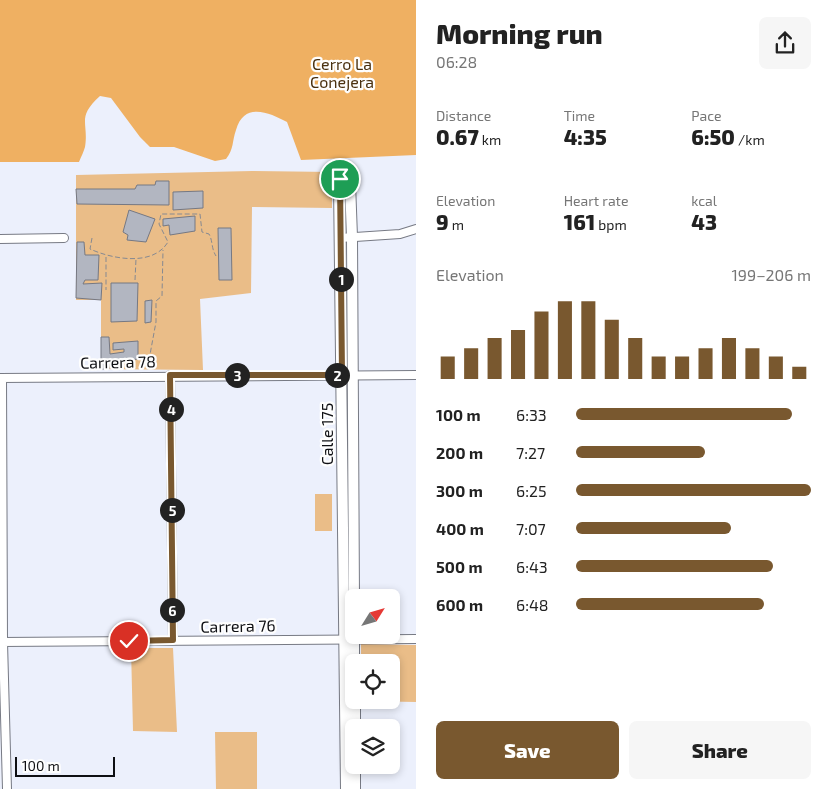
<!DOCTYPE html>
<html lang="en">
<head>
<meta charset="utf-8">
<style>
  :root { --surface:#fff; --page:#f6f6f6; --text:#222; --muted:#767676; --accent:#79582f }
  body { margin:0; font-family:"Exo 2",sans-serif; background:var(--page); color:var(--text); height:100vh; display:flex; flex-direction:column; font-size:19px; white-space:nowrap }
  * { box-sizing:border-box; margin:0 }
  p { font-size:16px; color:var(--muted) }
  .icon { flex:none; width:28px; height:28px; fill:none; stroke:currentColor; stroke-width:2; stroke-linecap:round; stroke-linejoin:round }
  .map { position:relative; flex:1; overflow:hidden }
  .side { display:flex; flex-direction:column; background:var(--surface); width:415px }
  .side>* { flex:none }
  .needle { width:32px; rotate:53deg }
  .controls { position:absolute; left:345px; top:589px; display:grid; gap:10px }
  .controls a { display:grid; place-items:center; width:55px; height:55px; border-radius:8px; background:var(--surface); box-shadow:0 2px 8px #0003; font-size:25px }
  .scale { position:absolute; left:15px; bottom:12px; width:100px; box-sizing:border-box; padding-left:5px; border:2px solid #0e0f13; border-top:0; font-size:14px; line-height:18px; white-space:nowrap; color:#0e0f13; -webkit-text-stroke:4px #fefefe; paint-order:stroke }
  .pin { position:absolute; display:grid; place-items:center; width:42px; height:42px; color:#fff; margin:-21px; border:2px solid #fff; border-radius:50%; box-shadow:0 1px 5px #0007 }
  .km { position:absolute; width:25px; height:25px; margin:-12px; border-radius:50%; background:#222; color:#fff; font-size:14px; line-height:25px; text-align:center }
  .round { display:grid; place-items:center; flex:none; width:52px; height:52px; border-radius:8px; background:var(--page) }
  .head { display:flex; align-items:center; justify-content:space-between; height:85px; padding:0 20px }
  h1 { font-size:28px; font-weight:800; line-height:38px }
  .figures { display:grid; grid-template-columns:repeat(3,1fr); gap:8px; height:85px; padding:5px 20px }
  .figures div { display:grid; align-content:center }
  .figures b { font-size:21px; font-weight:800 }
  .figures small { font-size:14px; font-weight:400 }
  .figures p { font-size:14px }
  .chart { height:140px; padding:10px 20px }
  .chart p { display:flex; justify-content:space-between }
  .chart svg { width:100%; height:90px; margin-top:5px; stroke:var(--accent); stroke-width:6 }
  .primary-button { display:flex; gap:10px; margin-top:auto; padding:10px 20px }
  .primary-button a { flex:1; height:58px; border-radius:8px; background:var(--accent); color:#fff; font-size:20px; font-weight:800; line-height:58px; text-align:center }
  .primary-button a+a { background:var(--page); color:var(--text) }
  ul { padding:0 20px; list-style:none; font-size:16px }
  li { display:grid; grid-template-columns:80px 60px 1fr; align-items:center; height:38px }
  li i { height:12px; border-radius:6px; background:var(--accent) }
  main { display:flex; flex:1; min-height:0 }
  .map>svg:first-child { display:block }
  .green { fill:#eabd88 }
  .forest { fill:#efb062 }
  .building { fill:#b2b6c1; stroke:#757883 }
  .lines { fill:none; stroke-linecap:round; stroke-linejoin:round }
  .minor-casing { stroke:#777a84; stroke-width:10 }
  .tertiary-casing { stroke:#777a84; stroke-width:12 }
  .path { stroke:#868991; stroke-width:1; stroke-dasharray:5 2.5; stroke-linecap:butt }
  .minor { stroke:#fff; stroke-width:8 }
  .tertiary { stroke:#fff; stroke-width:10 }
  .route-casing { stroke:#fff; stroke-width:10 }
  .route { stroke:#79582f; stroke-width:6 }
  .labels { text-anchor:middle; stroke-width:4.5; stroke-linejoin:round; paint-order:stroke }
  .park-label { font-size:16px; fill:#4b3110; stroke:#fefefe }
  .street-label { font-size:16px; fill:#0e0f13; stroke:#fefefe }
</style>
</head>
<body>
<main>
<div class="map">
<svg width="416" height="789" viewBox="0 0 416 789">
  <rect width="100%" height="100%" fill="#ecf0fc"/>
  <path class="green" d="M252,171L332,172V208L252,207L251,293L200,299L203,370L101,369V300H76V175Z
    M345,241L348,366L346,368L345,366Z
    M347,379L349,381L351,632L349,633Z
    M315,494H332V531H315Z
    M361,644L416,645V702L361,701L391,700V662H361Z
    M131,648H173L177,732L133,731Z
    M215,732H257V789H216Z"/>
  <path class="forest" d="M0,0H416V155L301,160L287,122C270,113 244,101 236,130C232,141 234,149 226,159L215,161L174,147H150L140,137L111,98L100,96C76,118 89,122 85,147C84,151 81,157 79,162H0Z"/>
  <path class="building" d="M156,181H169V205L77,204L76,189H135L137,185H155Z
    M203,191V208L173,210V192Z
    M129,210L155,219L146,242L127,240L128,235L123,232Z
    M195,216V231L170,235L169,225L163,226V219Z
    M218,228H231L232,280H219Z
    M77,242H84L85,255H99L98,280H85L83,284L102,283L101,300L76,298Z
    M111,283H138L137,321L111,322Z
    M152,300L151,322L145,323V301Z
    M101,337H109L110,354L124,352V349L113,350V343L138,341V359L109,362V369H101Z"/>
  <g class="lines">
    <defs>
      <path id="minor" d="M340,238L400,234L416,229
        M0,239L64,238
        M170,375L173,640
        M0,378L416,375
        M2,378L3,642L7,789
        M0,642L416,639"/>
      <path id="tertiary" d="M354,635V662
        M355,700V728
        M355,765V789
        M346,789L339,183L344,176L348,178L350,183L352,237L354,598"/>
    </defs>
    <use href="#minor" class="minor-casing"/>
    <use href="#tertiary" class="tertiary-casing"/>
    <path class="path" d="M92,238L90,249C112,259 153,267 168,242L159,224L161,214H200L202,232L209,234C213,241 211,248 216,256
      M106,257V290
      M135,280L136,259
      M149,360L156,322V301L162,296L163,250"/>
    <use href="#minor" class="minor"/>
    <use href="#tertiary" class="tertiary"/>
  </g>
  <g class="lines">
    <defs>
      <path id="route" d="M129,641L173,640L170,375H342L340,179"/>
    </defs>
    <use href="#route" class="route-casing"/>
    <use href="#route" class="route"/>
  </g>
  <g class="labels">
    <g class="park-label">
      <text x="342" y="70">Cerro La<tspan x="342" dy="18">Conejera</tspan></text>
    </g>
    <g class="street-label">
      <text transform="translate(118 362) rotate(-1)" y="6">Carrera 78</text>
      <text transform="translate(327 434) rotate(-90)" y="6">Calle 175</text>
      <text transform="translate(238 626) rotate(-1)" y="6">Carrera 76</text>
    </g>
  </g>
</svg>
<div class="controls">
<a><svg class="needle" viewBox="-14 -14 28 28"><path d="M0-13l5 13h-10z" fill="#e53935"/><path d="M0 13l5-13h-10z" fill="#767676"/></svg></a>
<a><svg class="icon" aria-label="locate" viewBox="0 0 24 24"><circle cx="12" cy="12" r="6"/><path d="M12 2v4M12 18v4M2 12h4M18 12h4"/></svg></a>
<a><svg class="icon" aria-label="layers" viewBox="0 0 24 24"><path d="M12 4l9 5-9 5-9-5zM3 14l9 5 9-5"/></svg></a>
</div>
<div class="scale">100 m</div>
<div class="pin" style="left:340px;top:179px;background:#1e9e55"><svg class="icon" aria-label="arrive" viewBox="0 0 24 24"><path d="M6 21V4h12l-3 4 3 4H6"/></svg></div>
<div class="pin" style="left:129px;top:641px;background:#d93025"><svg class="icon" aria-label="check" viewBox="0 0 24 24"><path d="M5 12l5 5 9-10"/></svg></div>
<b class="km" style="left:341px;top:279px">1</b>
<b class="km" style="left:337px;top:375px">2</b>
<b class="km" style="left:237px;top:375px">3</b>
<b class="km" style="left:171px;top:409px">4</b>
<b class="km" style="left:172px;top:510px">5</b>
<b class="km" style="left:172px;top:610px">6</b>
</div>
<section class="side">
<div class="head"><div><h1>Morning run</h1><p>06:28</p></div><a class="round"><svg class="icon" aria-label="share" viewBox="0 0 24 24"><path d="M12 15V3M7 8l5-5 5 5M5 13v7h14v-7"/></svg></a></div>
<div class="figures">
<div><p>Distance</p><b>0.67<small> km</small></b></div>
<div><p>Time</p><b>4:35</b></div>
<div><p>Pace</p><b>6:50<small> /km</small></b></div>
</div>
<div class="figures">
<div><p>Elevation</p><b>9<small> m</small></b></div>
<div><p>Heart rate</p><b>161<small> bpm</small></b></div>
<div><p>kcal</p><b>43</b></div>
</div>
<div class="chart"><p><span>Elevation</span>199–206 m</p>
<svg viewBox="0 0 160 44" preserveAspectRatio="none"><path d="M5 44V33M15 44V29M25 44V24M35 44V20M45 44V11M55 44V6M65 44V6M75 44V15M85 44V24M95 44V33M105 44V33M115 44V29M125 44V24M135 44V29M145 44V33M155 44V38"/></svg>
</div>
<ul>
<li><b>100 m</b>6:33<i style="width:92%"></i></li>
<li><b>200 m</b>7:27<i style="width:55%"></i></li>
<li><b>300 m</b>6:25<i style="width:100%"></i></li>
<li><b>400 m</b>7:07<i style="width:66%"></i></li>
<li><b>500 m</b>6:43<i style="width:84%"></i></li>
<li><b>600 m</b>6:48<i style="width:80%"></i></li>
</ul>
<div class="primary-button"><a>Save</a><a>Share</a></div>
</section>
</main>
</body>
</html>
